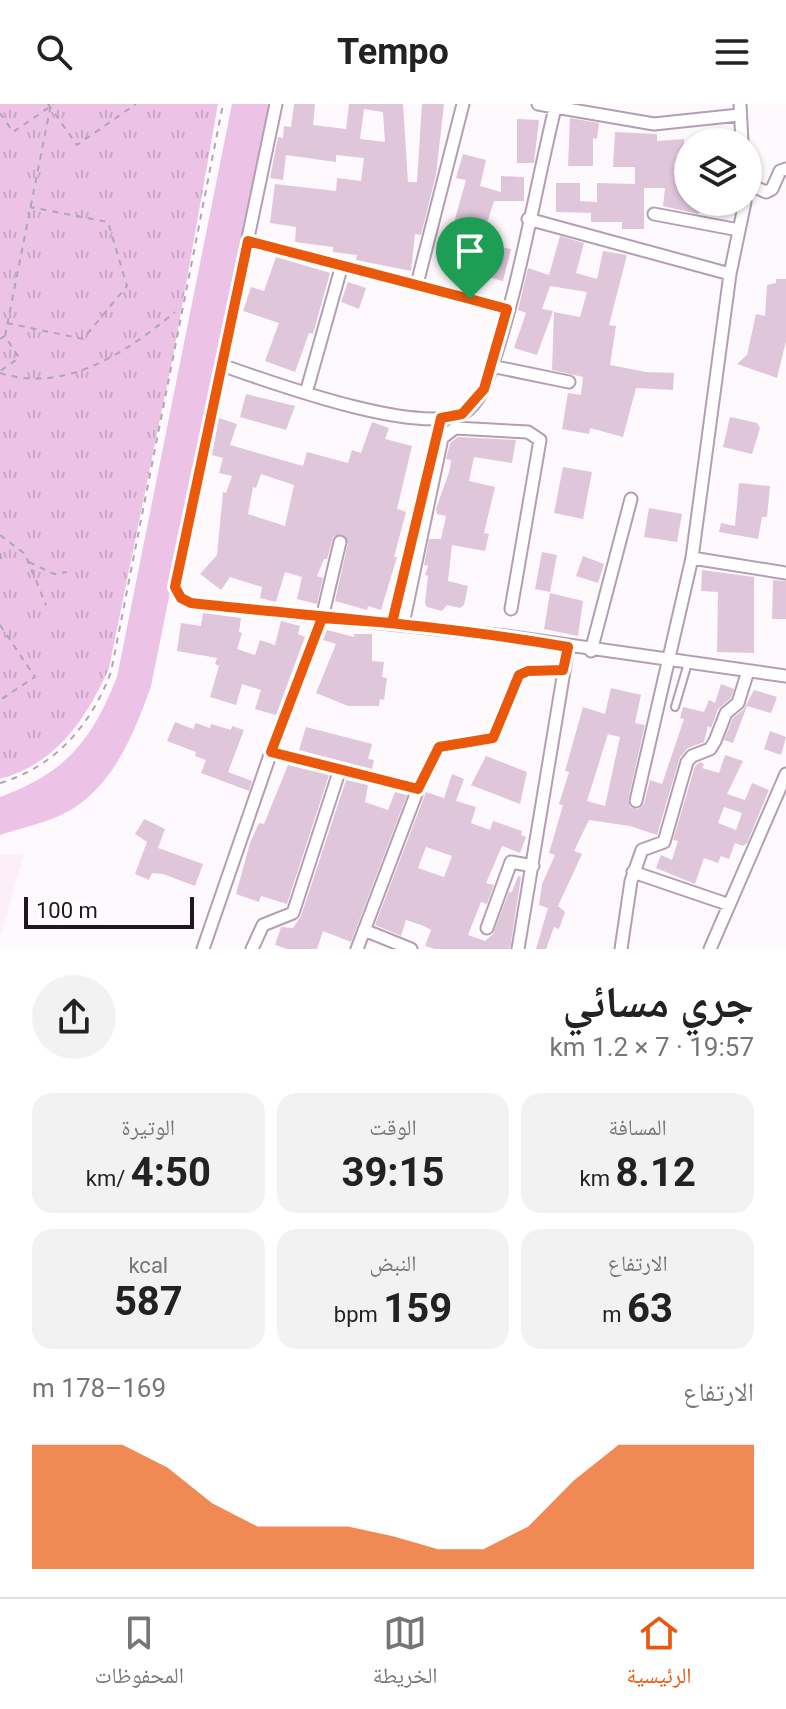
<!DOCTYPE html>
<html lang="ar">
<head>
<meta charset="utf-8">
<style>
  :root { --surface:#fff; --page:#f2f2f2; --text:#222; --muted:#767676; --line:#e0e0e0; --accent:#ea580c }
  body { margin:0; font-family:Roboto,"Noto Naskh Arabic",sans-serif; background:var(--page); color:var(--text); direction:rtl; height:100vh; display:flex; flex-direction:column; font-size:30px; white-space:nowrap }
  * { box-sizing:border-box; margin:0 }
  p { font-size:26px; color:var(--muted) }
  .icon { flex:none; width:44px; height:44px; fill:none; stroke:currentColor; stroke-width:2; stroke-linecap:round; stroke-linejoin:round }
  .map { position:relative; height:845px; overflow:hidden; direction:ltr }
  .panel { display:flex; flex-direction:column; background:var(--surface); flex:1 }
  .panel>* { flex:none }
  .fabs { position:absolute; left:674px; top:24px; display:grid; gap:16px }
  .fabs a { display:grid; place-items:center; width:88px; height:88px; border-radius:50%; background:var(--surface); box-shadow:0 2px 6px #0004; font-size:40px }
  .scale { position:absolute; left:24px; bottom:20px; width:170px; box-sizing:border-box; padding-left:8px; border:4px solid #20171f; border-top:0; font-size:22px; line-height:28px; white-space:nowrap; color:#20171f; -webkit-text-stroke:6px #fff; paint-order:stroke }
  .pin { position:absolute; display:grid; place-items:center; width:68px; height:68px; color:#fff; margin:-82px -34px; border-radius:50% 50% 50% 0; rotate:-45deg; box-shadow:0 0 8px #0007 }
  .pin .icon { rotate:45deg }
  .round { display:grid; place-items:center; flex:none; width:84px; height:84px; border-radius:42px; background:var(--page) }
  .summary { display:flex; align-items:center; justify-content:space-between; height:136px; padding:0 32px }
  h1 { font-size:44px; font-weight:700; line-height:60px }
  .figures { display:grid; grid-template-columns:repeat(3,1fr); gap:12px; height:136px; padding:8px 32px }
  .figures div { display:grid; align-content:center; border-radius:20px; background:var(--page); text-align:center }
  .figures b { font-size:40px; font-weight:700 }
  .figures small { font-size:22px; font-weight:400 }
  .figures p { font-size:22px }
  .chart { height:224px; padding:16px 32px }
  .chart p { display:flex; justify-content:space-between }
  .chart svg { width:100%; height:144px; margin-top:8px; fill:var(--accent); opacity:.7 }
  header { display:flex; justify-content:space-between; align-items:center; height:104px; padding:0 32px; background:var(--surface); font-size:36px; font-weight:700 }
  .tabs { display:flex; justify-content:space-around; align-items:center; height:112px; border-top:2px solid var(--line); background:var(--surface); font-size:22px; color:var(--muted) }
  .tabs a { display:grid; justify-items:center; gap:4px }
  .tabs .on { color:var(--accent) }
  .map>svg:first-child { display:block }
  .built { fill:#fceffa }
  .grass { fill:#ecc3e6 }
  .park { fill:url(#park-tufts) }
  .building { fill:#dfc6db; fill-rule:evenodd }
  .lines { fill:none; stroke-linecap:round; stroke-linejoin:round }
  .service-casing { stroke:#b59eb2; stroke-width:10 }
  .minor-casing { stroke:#b59eb2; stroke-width:15 }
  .path { stroke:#aea7ad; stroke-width:2; stroke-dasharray:6 6; stroke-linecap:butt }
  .service { stroke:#fff; stroke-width:6 }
  .minor { stroke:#fff; stroke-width:11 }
  .route-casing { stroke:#fff; stroke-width:16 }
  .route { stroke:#ea580c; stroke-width:10 }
</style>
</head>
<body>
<header><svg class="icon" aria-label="menu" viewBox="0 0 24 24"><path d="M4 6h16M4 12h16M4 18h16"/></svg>Tempo<svg class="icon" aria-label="search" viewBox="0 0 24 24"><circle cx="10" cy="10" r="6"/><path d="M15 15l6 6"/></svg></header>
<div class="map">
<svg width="786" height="845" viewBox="0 0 786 845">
  <defs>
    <pattern id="park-tufts" width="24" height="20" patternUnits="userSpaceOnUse" patternTransform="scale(2)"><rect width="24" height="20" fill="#ecc3e6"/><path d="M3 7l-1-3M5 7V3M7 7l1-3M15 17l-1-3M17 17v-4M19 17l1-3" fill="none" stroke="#caa7c5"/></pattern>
  </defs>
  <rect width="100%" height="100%" fill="#fef9fd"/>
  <path class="built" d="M0,750L24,751L0,833Z"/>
  <path class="grass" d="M232,0H269L151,582C133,633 109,693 54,714C37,721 18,725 0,731V693C66,669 92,636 117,573Z"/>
  <path class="park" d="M0,0H218L175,242L109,564C87,614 56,660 0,675Z"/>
  <path class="building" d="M294,0H315L313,21L346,25L349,0H403L408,78H417L422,0H444L436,71L421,131L415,130L411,167L356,156L357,151L333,148V143L295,138L296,123L270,119L275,80L336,87L337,74L361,77L364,54L336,51V58L286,51L283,76L270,74L278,33L283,34L284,22L291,23ZM364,5L383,8L385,38L360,35Z
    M570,14L599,19L597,35L593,34V62H568Z
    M517,15L539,16L534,59H517Z
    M615,28L657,30V37L684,35V40L688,39V98H702L701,107L698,110L663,102L665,84H644V125H622V118H591V109L556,108V79H580V97L597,98V79L635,80V63H613Z
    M463,50L486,56L480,82L501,88V72L524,73V97H494L467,182L449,175L457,153L438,147L443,127L451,129L466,76L456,74Z
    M560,132L584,139L576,169L597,175L603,147L627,151L609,221L616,222L610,261L646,268L674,269L673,286L636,284L623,333L590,324L589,330L562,325L568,289L581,291L583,273L552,266L554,208L580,213L587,188L550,182L542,205L553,207L537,251L514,244L526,209L518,206L528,164L549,171Z
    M496,142L511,145L503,177L488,173Z
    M276,153L330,169L313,230L309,229L295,268L265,257L279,219L243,207L251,183L264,187Z
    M776,175H786V237L777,274L737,260L747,251L756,210L765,212L767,181L776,179Z
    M348,178L366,184L359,205L341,198Z
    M246,290L295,302L286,326L240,313Z
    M730,313L757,319L760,324L752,350L723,343Z
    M219,314L237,320L230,341L303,362L307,348L348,359L352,346L361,349L372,318L389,324L385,335L412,342L397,405L406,408L394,453H397L381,506L368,502L367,506L335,497L348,439L341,430L333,433L327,455H324L317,472L323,474L317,500L297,495L302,473L285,468L276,498L260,494L262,483L230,473L221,486L200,470L217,451L223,388L226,389L232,372L219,369L223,354L212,351ZM261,370L294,381L285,422L248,410L253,383L256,384Z
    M458,333L516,336L512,359L474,353L469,377L495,383L484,429L489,430L485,447L452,441L448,477L468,482L464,501L460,504L447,501L442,507L427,503L425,499L428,472L425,471L428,462L424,461L429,435H441L446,412L437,410L436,405L450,365L451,356L446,355L450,339Z
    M563,363L592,368L583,415L554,409Z
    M739,379L770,382L767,413H762L758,435L719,428L721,419L735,422Z
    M649,404L682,410L677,438L644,433Z
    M542,448L557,451L550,488L535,485Z
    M583,452L604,460L598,479L576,472Z
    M702,466L754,473V549L717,548L718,488L701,487Z
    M773,476L786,477V515H772Z
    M550,489L583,497L578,532L544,525Z
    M203,509L241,514L239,528L242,529L237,545L255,551L260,536L275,541L281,517L300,522L298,530L305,533L276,611L255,605L261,586L242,580L236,601L210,593L219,562L215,560L217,554L177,547L181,519L201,522Z
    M327,526L354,533V530H372V557L384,558L382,573L387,574L384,596L380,595L379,602H348L316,589L336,540L323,536Z
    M721,580L734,585L731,594L718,605L711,624L708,622L704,638L688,644L680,653L657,731L630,722L589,716L574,747L582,750L558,802L565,808L559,825L554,823L546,845H536L548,804L539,801L542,780L555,751L549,749L563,701L559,700L569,668L565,667L583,603L605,610L611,584L641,591L635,619L645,621L628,696L630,703L638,705L644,700L650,676L662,680L684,615L680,614L683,603L704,608L709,596L715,599ZM608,630L620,633L605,702L587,697Z
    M754,586L777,593L771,609L747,602L733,639L724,636L733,614L744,605Z
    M175,618L193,625L196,619L210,624L211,620L231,626L232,622L244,626L228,668L252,677L249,687L201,669L206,656L195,652L196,648L167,637Z
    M306,623L372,640L368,655L374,656L372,665L299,646Z
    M770,627L786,633L781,651L764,645Z
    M725,651L743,657L727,690L745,696L752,679L769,686L747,739L743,742L735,739L729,755L721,752L718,759L704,754L695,780L656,764L661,751L672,756L678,737L673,736L695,662L700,658L704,660L702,664L719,669ZM724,703L742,709L736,726L718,719Z
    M486,652L527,668L520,700L471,681Z
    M288,661L329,671L287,800L261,792L259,798L236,790L250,739L259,719L264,720Z
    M452,670L464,675L456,697L476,703L471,719L490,726L493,717L522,727L521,731L526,733L520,749L502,742L486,779L494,781L487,800L481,798L468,831L485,837L493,830L509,788H512L518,772L521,773L510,845H435L425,842L431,826L424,822L406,816L401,832L375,821L426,688L444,694ZM426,743L452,752L444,773L418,764Z
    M346,676L368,681L365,698L388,706L395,688L407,691L351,838L323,827L317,845H287L275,841L281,823L293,824L301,812Z
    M144,715L165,725L158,744L203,760L195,782L163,770L152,769L149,776L135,770L147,738L135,730Z"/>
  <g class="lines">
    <defs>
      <path id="service" d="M470,195L486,134
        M675,603L688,559"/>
      <path id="minor" d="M276,0L175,483L181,494L191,499L505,532L786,572
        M538,0L654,20L739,11
        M740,0L742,38
        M748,80L766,88L772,85L780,67L786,65
        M654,110L739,126
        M528,115L730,170
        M248,137L507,205
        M417,180L463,0
        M221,261C271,278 414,331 462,310C472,305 481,291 485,282C518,193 533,95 555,4
        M491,262L569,278
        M306,289L342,161
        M692,454L786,469
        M392,519L426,377
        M403,520L442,334L455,324L528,328L540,336L511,505
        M591,547L631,395
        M271,648L418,685L357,845
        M418,685L439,643L493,634L519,571L528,567L563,566
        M636,697L692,454L730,170L745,98
        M633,768L727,800
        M487,824L511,758L533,762
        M364,826L411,845
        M203,845L271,648L322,514L340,438
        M252,845L263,821L293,809L340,665
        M518,845L568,543
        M621,845L631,777L642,746L664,738L687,658L692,652L710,645L715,637L726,609L738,599L748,567
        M710,845L786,670"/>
    </defs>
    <use href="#service" class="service-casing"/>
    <use href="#minor" class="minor-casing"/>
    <path class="path" d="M48,0L77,41L136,0
      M0,9L13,28L54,0
      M7,219L83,235L127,182L108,118L30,103
      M5,232L51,0
      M0,235L5,232L19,254L0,267
      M0,269C65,290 127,248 175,208
      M0,431L25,450L46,501
      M0,449L2,458
      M29,458L54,470L67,468
      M0,521L35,573L0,596
      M0,679C55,663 91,621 111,568L223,0"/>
    <use href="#service" class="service"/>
    <use href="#minor" class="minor"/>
  </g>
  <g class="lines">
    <defs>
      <path id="route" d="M470,195L507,205L484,285L462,310L441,314L392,519L322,514L271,648L418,685L439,643L493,634L519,571L528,567L563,566L568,543C443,521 317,513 191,499L181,494L175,483L248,137L470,195"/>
    </defs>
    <use href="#route" class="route-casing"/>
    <use href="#route" class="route"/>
  </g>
</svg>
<div class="fabs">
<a><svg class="icon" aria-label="layers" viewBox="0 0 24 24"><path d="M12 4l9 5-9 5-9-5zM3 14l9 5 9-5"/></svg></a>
</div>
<div class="scale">100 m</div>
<div class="pin" style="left:470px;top:195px;background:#1e9e55"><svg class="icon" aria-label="arrive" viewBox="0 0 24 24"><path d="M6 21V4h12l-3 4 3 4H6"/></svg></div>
</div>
<section class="panel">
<div class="summary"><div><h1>جري مسائي</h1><p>19:57 · 7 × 1.2 km</p></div><a class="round"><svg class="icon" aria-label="share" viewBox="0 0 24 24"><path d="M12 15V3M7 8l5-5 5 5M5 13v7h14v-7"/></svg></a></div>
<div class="figures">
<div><p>المسافة</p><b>8.12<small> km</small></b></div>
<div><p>الوقت</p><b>39:15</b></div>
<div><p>الوتيرة</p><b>4:50<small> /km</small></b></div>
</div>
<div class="figures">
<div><p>الارتفاع</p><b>63<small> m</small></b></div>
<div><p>النبض</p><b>159<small> bpm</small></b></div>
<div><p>kcal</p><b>587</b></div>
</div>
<div class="chart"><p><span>الارتفاع</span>169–178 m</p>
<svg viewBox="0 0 160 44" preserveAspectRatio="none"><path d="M0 44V6L10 6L20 6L30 13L40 24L50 31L60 31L70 31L80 34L90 38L100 38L110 31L120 17L130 6L140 6L150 6L160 6V44z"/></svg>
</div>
</section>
<nav class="tabs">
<a class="on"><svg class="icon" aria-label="home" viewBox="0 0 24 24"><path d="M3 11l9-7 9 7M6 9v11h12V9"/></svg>الرئيسية</a>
<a><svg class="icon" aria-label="map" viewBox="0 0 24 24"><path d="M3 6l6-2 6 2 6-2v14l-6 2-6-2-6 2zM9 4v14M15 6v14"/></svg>الخريطة</a>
<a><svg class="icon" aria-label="saved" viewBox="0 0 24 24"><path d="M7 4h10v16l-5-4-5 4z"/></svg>المحفوظات</a>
</nav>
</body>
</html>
